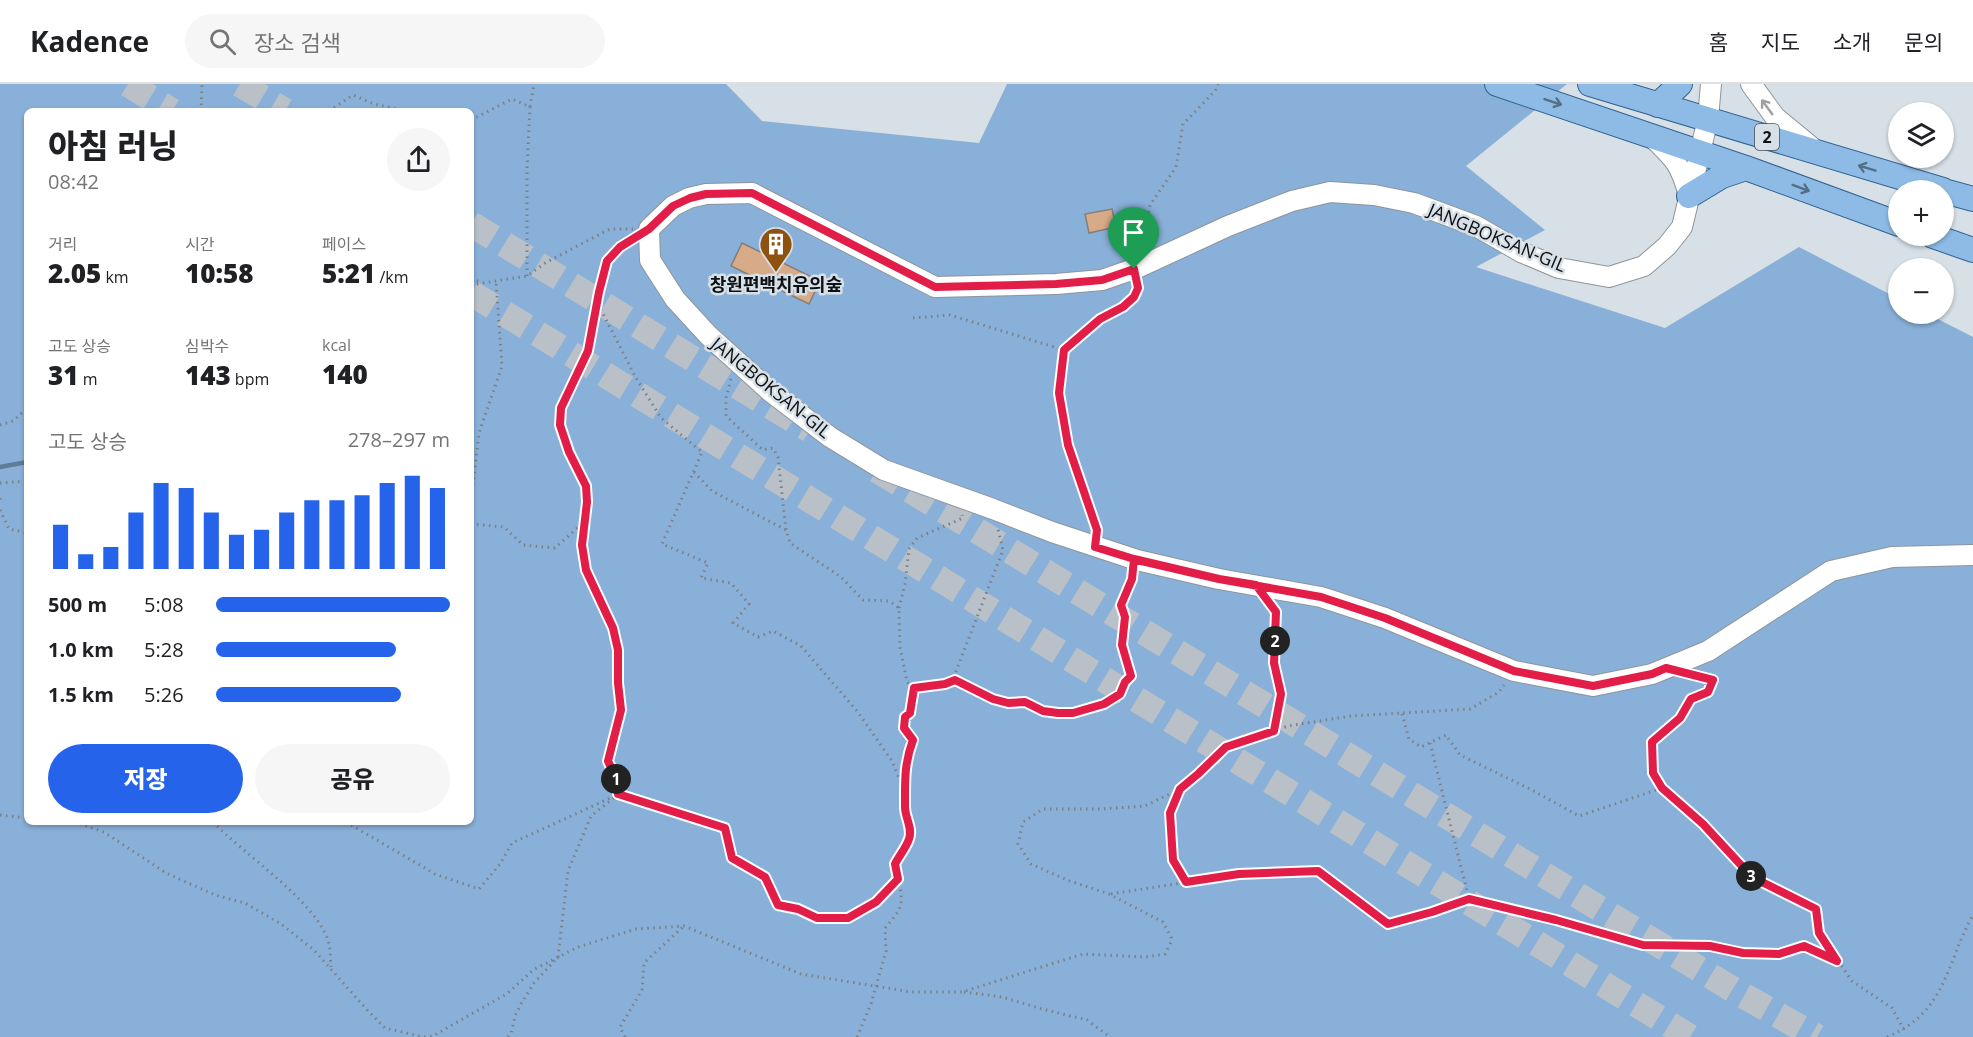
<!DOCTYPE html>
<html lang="ko">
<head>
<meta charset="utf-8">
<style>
  :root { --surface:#fff; --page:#f6f6f6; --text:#202124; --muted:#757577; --line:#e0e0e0; --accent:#2563eb }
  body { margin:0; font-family:"Open Sans","Noto Sans KR",sans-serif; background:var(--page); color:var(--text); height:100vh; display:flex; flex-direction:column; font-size:22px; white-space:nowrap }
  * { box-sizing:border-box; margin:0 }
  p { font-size:20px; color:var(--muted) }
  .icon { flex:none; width:33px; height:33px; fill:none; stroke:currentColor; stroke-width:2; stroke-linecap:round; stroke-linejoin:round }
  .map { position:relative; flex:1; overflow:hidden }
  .details { position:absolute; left:24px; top:24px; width:450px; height:717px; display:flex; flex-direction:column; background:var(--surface); border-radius:9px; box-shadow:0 2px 4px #0004 }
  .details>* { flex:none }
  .controls { position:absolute; left:1888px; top:18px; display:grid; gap:12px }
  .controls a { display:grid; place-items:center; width:66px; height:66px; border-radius:50%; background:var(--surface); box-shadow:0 2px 4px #0004; font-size:30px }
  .pin { position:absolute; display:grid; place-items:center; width:51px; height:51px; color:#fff; margin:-62px -26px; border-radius:50% 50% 50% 0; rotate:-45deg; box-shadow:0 0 6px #0007 }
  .pin .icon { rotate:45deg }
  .km { position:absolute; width:30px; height:30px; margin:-15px; border-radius:50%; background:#222; color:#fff; font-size:16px; line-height:30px; text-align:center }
  .round { display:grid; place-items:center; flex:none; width:63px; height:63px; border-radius:32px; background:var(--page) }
  .headline { display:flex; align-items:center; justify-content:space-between; height:102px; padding:0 24px }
  h1 { font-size:33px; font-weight:800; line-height:45px }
  .metrics { display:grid; grid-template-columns:repeat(3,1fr); gap:9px; height:102px; padding:6px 24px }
  .metrics div { display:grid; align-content:center }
  .metrics b { font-size:26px; font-weight:800 }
  .metrics small { font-size:16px; font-weight:400 }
  .metrics p { font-size:16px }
  .chart { height:168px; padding:12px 24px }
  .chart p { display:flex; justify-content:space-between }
  .chart svg { width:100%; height:108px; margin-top:6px; stroke:var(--accent); stroke-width:6 }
  .primary-button { display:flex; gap:12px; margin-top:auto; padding:12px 24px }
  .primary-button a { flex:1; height:69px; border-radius:36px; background:var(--accent); color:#fff; font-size:24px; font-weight:800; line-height:69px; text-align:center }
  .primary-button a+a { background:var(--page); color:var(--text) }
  ul { padding:0 24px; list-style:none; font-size:20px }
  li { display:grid; grid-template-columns:96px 72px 1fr; align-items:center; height:45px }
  li i { height:15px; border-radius:8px; background:var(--accent) }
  header { display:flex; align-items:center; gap:36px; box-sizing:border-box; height:84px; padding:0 30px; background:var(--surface); border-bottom:2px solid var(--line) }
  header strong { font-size:28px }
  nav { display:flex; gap:33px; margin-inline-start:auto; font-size:21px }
  .search { width:420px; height:54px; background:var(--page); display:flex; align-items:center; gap:15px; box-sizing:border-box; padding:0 21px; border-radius:33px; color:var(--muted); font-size:22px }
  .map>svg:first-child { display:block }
  .forest { fill:#89b0d8; fill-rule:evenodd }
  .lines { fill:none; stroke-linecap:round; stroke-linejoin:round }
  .stream { stroke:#607c98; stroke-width:4.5 }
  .building { fill:#d7ab87; stroke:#867d77; stroke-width:1.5 }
  .trunk-tunnel { stroke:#b9c0c7; stroke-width:26; stroke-dasharray:26 13; stroke-linecap:butt }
  .tertiary-casing { stroke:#8e959c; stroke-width:22 }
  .primary-casing { stroke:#306290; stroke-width:26 }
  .path { stroke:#7b8086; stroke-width:3; stroke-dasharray:1.5 4.5; stroke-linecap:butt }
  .tertiary { stroke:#fff; stroke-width:20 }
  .primary { stroke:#8ebbe5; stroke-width:24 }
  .oneway { stroke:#546e86 }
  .oneway2 { stroke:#9fa0a1 }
  .route-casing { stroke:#fff; stroke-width:12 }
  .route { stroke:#e11d48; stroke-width:8 }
  .labels { text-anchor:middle; stroke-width:5; stroke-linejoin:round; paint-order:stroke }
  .shield { fill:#d7dfe7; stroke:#4a4f53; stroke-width:1.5 }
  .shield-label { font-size:16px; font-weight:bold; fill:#0e1113 }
  .street-label { font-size:18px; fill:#0e1113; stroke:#d7dfe7 }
  .poi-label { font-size:18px; font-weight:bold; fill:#0e1113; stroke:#d7dfe7 }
</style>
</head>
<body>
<header>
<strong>Kadence</strong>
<div class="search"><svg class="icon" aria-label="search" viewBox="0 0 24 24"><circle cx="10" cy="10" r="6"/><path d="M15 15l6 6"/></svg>장소 검색</div>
<nav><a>홈</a><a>지도</a><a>소개</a><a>문의</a></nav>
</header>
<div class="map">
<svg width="1973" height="953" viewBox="0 0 1973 953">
  <rect width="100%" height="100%" fill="#d7dfe7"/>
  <path class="forest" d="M0,0H726L762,37L979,59L1007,0H1567L1466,82L1545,146L1476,183L1665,244L1799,163L1899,215V230H1928L1973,253V953H0ZM27,27H471V738H27Z"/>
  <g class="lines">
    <path class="stream" d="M0,383L27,378"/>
  </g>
  <path class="building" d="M1112,125L1116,143L1089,149L1085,130Z
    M742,159L820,197L809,220L731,182Z"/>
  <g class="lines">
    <path class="trunk-tunnel" d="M128,0L172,27
      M240,0L285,27
      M471,140L810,346
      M471,209L1690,953
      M877,386L1737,908L1817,953"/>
    <defs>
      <path id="tertiary" d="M1711,0L1708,35L1682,143L1667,162L1644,182L1609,193L1559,184L1521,168L1476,142L1414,119L1374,111L1330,108L1292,117L1228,142L1137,184L1102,196L1056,200L935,203L752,109L706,110L689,114L673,122L649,145L650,176L675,215L708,251L771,308L830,353L884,386L993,425L1052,448L1137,476L1219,495L1321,513L1385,534L1514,587L1593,602L1652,590L1708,567L1831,487L1892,473L1973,471
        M1751,0L1775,33L1815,66
        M1653,54C1676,76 1680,80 1689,111"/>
      <path id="primary" d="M1497,0L1746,84L1899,140
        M1590,0L1943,106
        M1658,21L1680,0
        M1944,107L1973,115
        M1689,112L1722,92L1746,84
        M1933,152L1973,166"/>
    </defs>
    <use href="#tertiary" class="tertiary-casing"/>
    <use href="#primary" class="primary-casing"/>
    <path class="path" d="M201,27L202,0
      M329,27L353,11L374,20L406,27
      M471,36L512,15L530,23L534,0
      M1113,149L1126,170
      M1142,164L1150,121L1176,83L1183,40L1215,7L1218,0
      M527,192V85L530,23
      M471,195L481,198
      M471,201L527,192L545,179L610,145H633
      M913,234L950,231L1064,266
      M731,295L726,314V332L763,366L773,364L778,373L786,446
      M0,341L13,337L27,324
      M694,388L712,407L786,446L790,459L841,493L863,516L889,517L899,524L900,563L907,598L914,604
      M0,399L27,397
      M0,414V419
      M471,419L479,349L502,282L496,197
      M0,426L9,445L27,449
      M471,440L504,443L523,461L555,464L583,439
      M1097,446L1068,361L1059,309L1064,266C1076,256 1088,243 1101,235C1114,226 1138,220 1137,201
      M1271,522L1276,528L1274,579L1281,610L1274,647
      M899,524L905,500L909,465L917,454L963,434L962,431
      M954,595L993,615L1009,619L1025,618L1043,627L1057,629H1073L1104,620L1120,610L1125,598L1131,592L1122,561V546L1125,533L1121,521L1128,506L1132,491
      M1402,630L1409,655L1421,663L1446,651L1460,671L1532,706L1579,732L1662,704L1703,740L1752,793L1816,825L1819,849L1852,897L1892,924L1904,946
      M1430,659L1469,815
      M905,703L903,694L907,686L905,676L913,655L904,644L905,633L910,629L914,604L945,600L953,595L1003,466L998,445
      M1662,704L1653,689L1652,658L1680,634L1691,615L1708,608L1713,596L1697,591
      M1179,706L1170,729L1173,776L1186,798
      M0,731L27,734
      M74,738L104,748L166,789L215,811L245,819L281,840L314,866L368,927L385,944L423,953L433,952L508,909L533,886L578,863L636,845L684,842L801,890L911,908H962L1083,870L1145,873L1165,870L1171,858V853L1163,838L1109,810L1067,796L1031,780L1018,760L1023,738L1043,725H1100L1145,722L1180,705L1198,690L1226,663L1288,642L1351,632L1470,625L1499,608L1504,601
      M213,738C243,770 319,819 329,860C331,867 330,876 331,883
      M346,738L435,790L479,805L500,780L512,759L619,710L725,744L732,774L765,793L778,821L798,825L817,834H848L876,818L898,794L895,780L909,755V739L905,725L906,711L892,677L857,627L801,562L773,547L758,553L733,539L749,520L731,499L701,494L708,479L662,460L702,368L661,334L636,294L597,218
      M1111,810L1239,790L1318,787L1388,840L1432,828L1469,815L1556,836L1643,861L1710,862L1743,869L1779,870L1804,862L1837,877
      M964,908L1002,913L1042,925L1087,936L1110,953
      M508,953L511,950L515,932L521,920L534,899L558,873L568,787L591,732L619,710L618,699L608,677L621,626L618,599V566L613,544L586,486L582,461L587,418L586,402L559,341L561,324L588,267L599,208L607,177L620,163L632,155
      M625,953L620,943L642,906L644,879L684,842
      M857,953L871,920L886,867L885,844C903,823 904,822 898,794
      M1887,953C1947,928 1945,881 1973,831"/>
    <use href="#tertiary" class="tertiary"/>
    <use href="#primary" class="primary"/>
  </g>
  <defs><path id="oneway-shaft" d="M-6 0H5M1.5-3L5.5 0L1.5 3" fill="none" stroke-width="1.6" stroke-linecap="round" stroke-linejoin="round" transform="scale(1.5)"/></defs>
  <g class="oneway">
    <use href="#oneway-shaft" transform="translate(1553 18) rotate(18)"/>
    <use href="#oneway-shaft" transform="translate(1867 84) rotate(-163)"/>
    <use href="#oneway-shaft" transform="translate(1801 104) rotate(20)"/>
  </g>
  <use class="oneway2" href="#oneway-shaft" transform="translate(1767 23) rotate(-126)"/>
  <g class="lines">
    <defs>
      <path id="route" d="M1134,185L1102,196L1056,200L935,203L752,109L706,110L690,114L673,122L649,145L620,163L607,177L599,208L588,267L561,324L560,341L569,368L586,402L587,418L582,461L586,486L613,544L618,566V599L621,626L608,677L618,699V710L725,744L732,774L765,793L778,821L798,825L817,834H848L876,818L898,795L895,780C899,772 906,764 909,755C913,744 905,734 905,723C905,698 904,680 913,656L904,644L905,633L910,629L914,604L945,600L955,596L993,615L1008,619L1025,618L1043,627L1058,629H1073L1104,620L1120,610L1125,598L1131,592L1122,561L1125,533L1121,521L1132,495L1134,475L1219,495L1256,501L1276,528L1274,579L1281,610L1274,647L1226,663L1198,690L1180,705L1170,729L1173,776L1186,798L1239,790L1318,787L1388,840L1432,828L1469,815L1556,836L1643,861L1710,862L1743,869L1779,870L1804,862L1837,877L1819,849L1816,825L1752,793L1703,740L1662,704L1653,689L1652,658L1680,634L1691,615L1708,608L1713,596L1666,584L1652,590L1593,602L1514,587L1385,534L1321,513L1219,495L1137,476L1134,475L1095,463L1097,446L1068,361L1059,309L1064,266L1100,235L1123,223L1134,213L1138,204L1134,185"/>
    </defs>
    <use href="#route" class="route-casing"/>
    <use href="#route" class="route"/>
  </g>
  <defs>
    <symbol id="building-pin" viewBox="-11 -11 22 30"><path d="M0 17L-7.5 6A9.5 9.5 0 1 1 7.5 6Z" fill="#8d5110" stroke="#d7dfe7"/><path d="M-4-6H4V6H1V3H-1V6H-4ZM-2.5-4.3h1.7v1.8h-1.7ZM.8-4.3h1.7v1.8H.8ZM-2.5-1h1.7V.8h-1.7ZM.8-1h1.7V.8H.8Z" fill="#fff"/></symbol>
  </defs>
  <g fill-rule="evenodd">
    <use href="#building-pin" x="757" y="141" width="38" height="52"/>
  </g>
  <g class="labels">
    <rect class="shield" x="1755" y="40" width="24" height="26" rx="4.5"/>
    <g class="shield-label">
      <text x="1767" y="59">2</text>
    </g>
    <g class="street-label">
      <text transform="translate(1497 154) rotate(23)" y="6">JANGBOKSAN-GIL</text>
      <text transform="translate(771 304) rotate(39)" y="6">JANGBOKSAN-GIL</text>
    </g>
    <g class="poi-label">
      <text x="776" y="207">창원편백치유의숲</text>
    </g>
  </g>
</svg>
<div class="controls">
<a><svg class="icon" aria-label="layers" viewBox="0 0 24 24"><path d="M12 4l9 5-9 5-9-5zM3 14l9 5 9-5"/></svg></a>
<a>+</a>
<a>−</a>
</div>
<div class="pin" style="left:1134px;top:185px;background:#1e9e55"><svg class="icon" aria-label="arrive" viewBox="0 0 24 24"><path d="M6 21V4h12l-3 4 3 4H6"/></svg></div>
<b class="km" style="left:616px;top:695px">1</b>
<b class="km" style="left:1275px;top:557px">2</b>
<b class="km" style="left:1751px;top:792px">3</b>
<section class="details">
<div class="headline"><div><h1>아침 러닝</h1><p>08:42</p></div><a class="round"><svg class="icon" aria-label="share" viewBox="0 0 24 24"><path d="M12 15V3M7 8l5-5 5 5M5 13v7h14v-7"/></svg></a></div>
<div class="metrics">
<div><p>거리</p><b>2.05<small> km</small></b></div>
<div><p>시간</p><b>10:58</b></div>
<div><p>페이스</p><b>5:21<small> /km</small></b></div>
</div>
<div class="metrics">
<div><p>고도 상승</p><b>31<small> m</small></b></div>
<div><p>심박수</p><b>143<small> bpm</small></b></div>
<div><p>kcal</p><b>140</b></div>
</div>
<div class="chart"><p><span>고도 상승</span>278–297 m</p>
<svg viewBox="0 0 160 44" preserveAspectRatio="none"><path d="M5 44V26M15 44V38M25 44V35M35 44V21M45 44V9M55 44V11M65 44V21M75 44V30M85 44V28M95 44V21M105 44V16M115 44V16M125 44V14M135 44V9M145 44V6M155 44V11"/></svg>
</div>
<ul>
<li><b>500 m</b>5:08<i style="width:100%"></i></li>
<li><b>1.0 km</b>5:28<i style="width:77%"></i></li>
<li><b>1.5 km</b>5:26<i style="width:79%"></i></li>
</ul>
<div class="primary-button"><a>저장</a><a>공유</a></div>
</section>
</div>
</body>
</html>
